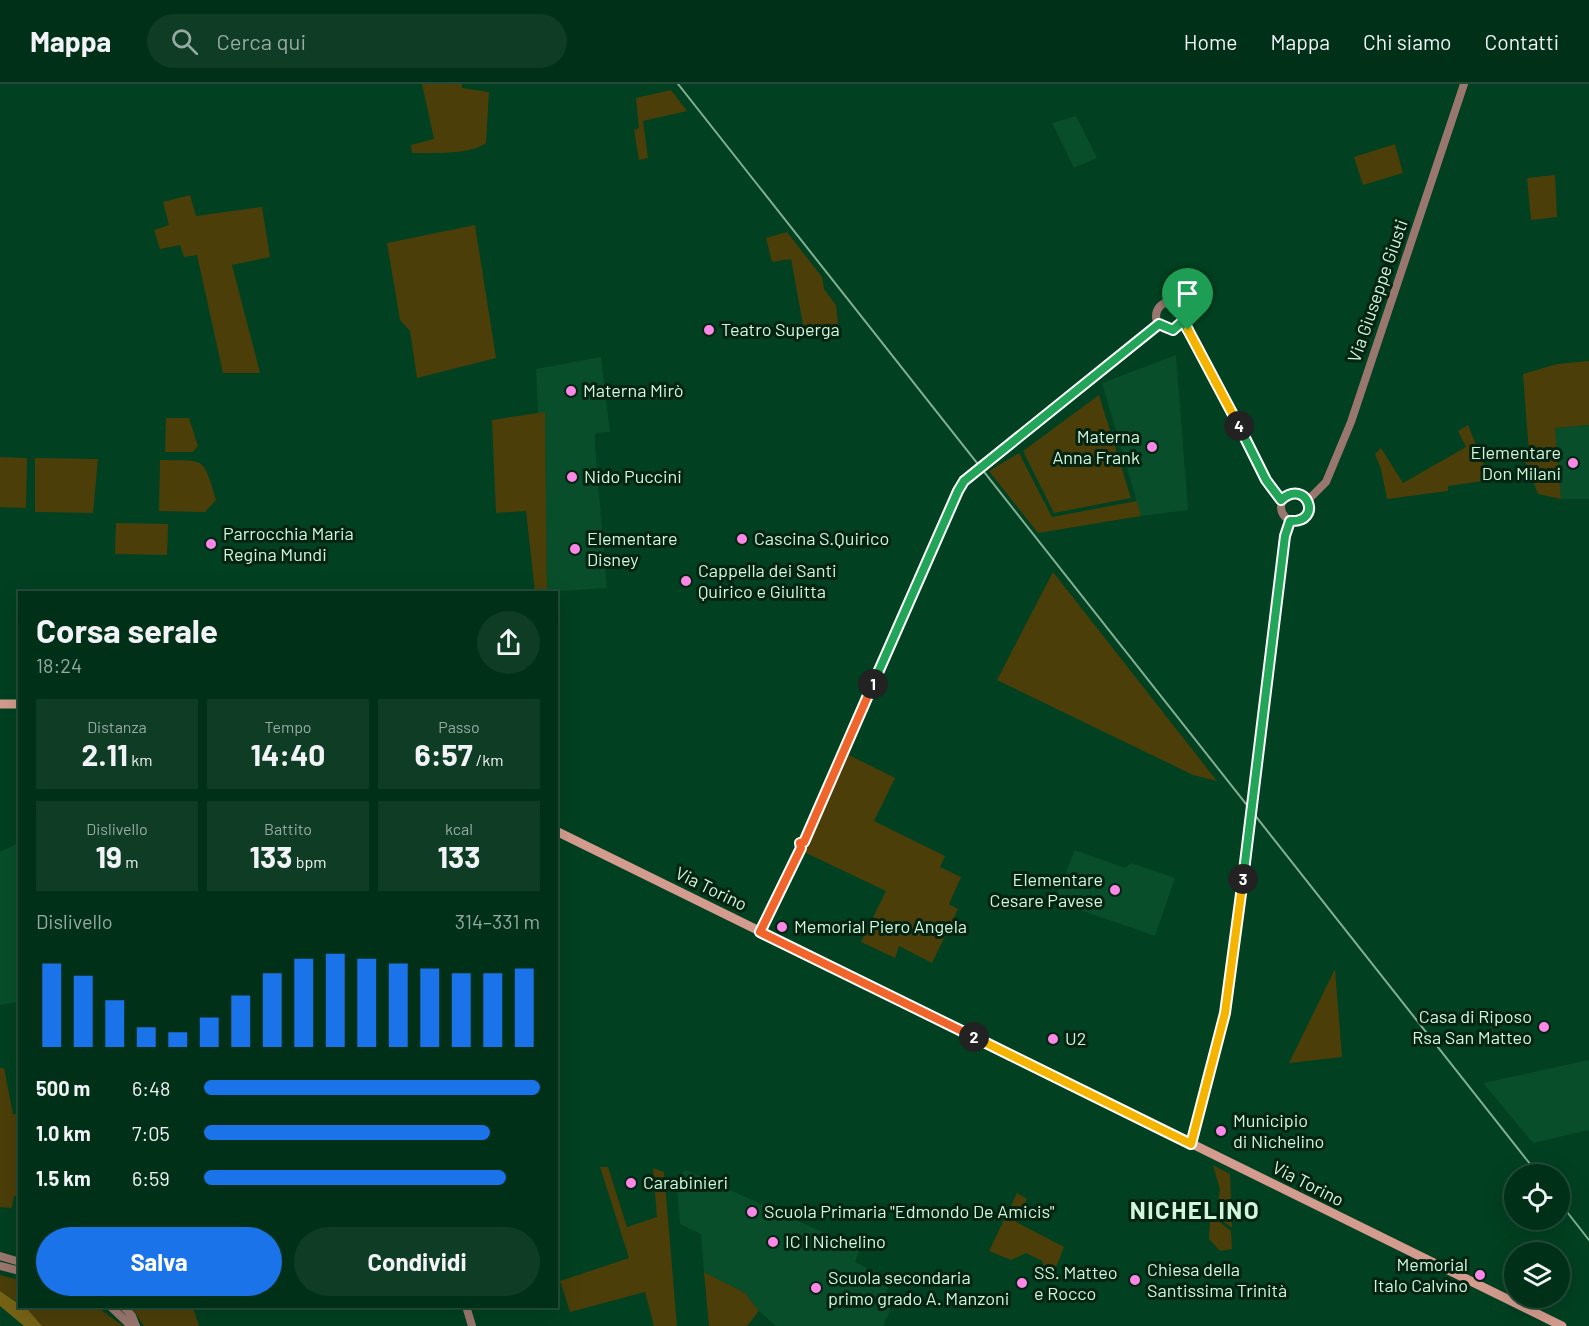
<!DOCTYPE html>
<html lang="it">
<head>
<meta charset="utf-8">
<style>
  :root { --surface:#013018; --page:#0f3c25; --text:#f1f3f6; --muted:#96a9a2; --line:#234b37; --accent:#1a73e8 }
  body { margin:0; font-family:Barlow,sans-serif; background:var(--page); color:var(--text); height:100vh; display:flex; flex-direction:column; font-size:22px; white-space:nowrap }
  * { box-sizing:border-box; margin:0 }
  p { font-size:20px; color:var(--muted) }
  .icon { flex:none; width:33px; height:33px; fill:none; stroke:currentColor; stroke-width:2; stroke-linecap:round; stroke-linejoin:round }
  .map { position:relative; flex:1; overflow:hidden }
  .side { position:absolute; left:18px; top:507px; width:540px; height:717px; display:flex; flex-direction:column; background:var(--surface); border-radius:0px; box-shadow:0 6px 24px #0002,0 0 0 2px var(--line) }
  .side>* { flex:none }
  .buttons { position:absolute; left:1504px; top:1080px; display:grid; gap:12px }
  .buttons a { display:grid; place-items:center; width:66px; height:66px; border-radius:50%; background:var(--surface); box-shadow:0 6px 24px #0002,0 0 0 2px var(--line); font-size:30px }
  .pin { position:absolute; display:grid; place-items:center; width:51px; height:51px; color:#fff; margin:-62px -26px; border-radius:50% 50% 50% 0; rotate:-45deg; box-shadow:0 0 6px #0007 }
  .pin .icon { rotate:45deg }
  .km { position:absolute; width:30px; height:30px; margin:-15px; border-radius:50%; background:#222; color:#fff; font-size:16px; line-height:30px; text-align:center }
  .round { display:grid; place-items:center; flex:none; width:63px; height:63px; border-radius:32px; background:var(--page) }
  .overview { display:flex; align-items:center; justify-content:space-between; height:102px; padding:0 18px }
  h1 { font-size:33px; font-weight:700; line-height:45px }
  .stats { display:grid; grid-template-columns:repeat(3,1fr); gap:9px; height:102px; padding:6px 18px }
  .stats div { display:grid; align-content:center; border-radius:0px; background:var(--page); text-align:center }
  .stats b { font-size:30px; font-weight:700 }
  .stats small { font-size:16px; font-weight:400 }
  .stats p { font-size:16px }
  .chart { height:168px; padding:12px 18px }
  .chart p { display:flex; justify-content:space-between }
  .chart svg { width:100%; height:108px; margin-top:6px; stroke:var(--accent); stroke-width:6 }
  .primary-button { display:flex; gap:12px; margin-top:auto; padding:12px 18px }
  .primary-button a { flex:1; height:69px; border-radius:36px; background:var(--accent); color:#fff; font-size:24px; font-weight:700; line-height:69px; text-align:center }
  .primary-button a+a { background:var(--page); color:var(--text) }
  ul { padding:0 18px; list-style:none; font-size:20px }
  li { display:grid; grid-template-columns:96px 72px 1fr; align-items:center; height:45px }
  li i { height:15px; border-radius:8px; background:var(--accent) }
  header { display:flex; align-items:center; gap:36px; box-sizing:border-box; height:84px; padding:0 30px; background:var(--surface); border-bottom:2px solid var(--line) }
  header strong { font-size:28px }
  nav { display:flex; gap:33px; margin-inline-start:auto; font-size:21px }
  .search { width:420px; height:54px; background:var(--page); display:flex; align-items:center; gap:15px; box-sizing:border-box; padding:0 21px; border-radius:33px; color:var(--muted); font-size:22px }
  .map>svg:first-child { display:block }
  .built { fill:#084e2a }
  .green { fill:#4b3e09 }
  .forest { fill:#776315 }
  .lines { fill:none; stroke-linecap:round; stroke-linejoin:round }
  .tertiary { stroke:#9a776e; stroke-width:8 }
  .secondary { stroke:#d39c8e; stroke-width:9 }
  .rail { stroke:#82b094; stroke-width:2 }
  .split-1-casing { stroke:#fff; stroke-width:12 }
  .split-2-casing { stroke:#fff; stroke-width:12 }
  .split-3-casing { stroke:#fff; stroke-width:12 }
  .split-4-casing { stroke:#fff; stroke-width:12 }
  .split-5-casing { stroke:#fff; stroke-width:12 }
  .split-1 { stroke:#22a559; stroke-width:8 }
  .split-2 { stroke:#f0652b; stroke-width:8 }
  .split-3 { stroke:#f5b400; stroke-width:8 }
  .split-4 { stroke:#22a559; stroke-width:8 }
  .split-5 { stroke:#f5b400; stroke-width:8 }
  .poi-dot { fill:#fb87e6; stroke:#042311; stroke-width:2 }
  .labels { text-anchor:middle; stroke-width:6; stroke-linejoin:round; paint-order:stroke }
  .street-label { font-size:18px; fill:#d2f6dc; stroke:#042311 }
  .poi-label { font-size:18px; fill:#d2f6dc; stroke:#042311; text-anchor:start }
  .district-label { font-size:24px; font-weight:bold; letter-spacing:1.5px; fill:#d2f6dc; stroke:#042311 }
</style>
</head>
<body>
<header>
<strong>Mappa</strong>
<div class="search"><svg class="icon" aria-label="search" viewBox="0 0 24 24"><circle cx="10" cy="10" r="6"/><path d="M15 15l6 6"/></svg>Cerca qui</div>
<nav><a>Home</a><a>Mappa</a><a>Chi siamo</a><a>Contatti</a></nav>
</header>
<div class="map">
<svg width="1589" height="1242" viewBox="0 0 1589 1242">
  <rect width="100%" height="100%" fill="#014020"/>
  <path class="built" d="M1076,32L1097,74L1074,84L1052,39Z
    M1176,271L1188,426L1141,432L1102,299Z
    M601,273L610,348L595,349V361L607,504L547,508L545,329H538L536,285Z
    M1589,341V415H1561L1555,344Z
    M19,759V918L0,921V768Z
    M1075,766L1125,784L1131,779L1175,794L1155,852L1054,817Z
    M1589,976V1046L1533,1059L1483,999Z
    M686,1086L860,1165L855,1178L892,1196L886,1208L896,1213L883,1242H776L759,1227L745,1209L704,1188L701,1150L680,1140L676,1093Z"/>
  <path class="green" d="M422,0H462V4L489,8L486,59C470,71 432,69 412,69L411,61L434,55Z
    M671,6L687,27L643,37L648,74L639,76L634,46L639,44L636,14Z
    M1395,60L1403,89L1363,101L1354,73Z
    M1555,91L1557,133L1531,136L1527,94Z
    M190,111L196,132L262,123L270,173L232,181L260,289H223L197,171L184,173L180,161L160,165L154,146L169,141L163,118Z
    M475,141L496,274L417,294L410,247L400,236L387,159Z
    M787,148L822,193L824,205L836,221L838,240L804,246L791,175L772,178L766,154Z
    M1589,277V341L1555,344L1561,415L1538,410L1523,372L1529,369L1523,290L1557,280Z
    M1099,311L1131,414L1054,429L1023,367Z
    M545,328L547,508H535L526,427L496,429L492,336Z
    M166,334H189L198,362L193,368H165Z
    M1468,341L1490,396L1448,402V407L1387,415L1381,385L1375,370L1381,364L1403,399L1466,363L1458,347Z
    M1019,369L1052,433L1137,417L1141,432L1038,449L989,387Z
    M0,373L27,374L26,424L0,423Z
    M35,374L98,375L93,429L35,428Z
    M160,376C205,377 203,371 216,416L205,428L159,427Z
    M116,439L168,440L167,471L115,470Z
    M1053,488L1217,697L1193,691L997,596Z
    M847,670L895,694L874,737L945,772L940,783L961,793L949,820L958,825L932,879L899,862L895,874L861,858L886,807L804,768Z
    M1335,885L1342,973L1289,979Z
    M0,984H4L13,1030H19V1111L14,1112L12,1124L0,1123Z
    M1213,1081L1230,1090L1232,1144L1219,1134L1217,1124L1220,1106Z
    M600,1083H608L627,1143L657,1133L653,1084L664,1088L677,1242H654L645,1208L570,1228L560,1197L629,1174Z
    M1017,1109L1027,1115L1016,1138L1064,1163L1053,1191L1045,1187L1042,1177L1026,1169L1011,1176L989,1167Z
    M1215,1129L1216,1135L1231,1147L1232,1165L1220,1167L1209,1155L1210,1136Z
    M704,1188L745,1209L759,1227L747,1242H709Z
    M0,1191L19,1196V1219L0,1207Z
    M23,1223H97L123,1242H42Z
    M131,1223H193L199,1242H144Z"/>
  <path class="forest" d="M0,1207L28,1226L42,1242H24L0,1222Z"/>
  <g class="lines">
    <path class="tertiary" d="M1156 232a14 14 0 1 1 28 0a14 14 0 1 1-28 0Z
      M1183,237L1195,255L1267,396L1281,416
      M1281 423a14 14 0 1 1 28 0a14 14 0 1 1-28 0Z
      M1308,416L1326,398L1351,338L1464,0
      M804,758L958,407L970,392L1159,240
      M761,848L801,764
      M1191,1060L1225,929L1285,452L1290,437
      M0,1172L20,1178
      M0,1182L20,1187
      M110,1222L131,1242
      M123,1222L132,1232L136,1242
      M466,1222L472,1242"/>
    <path class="secondary" d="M0,620H20
      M556,747L1562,1242"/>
    <path class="rail" d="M678,0L1538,1090
      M1560,1119L1589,1156"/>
  </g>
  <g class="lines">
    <defs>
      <path id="split-1" d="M873,600L958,407L964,397L1159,240L1173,246L1183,237L1188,246"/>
      <path id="split-2" d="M873,600L804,758L800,759L801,764L760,848L974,953"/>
      <path id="split-3" d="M974,953L1191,1060L1225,929L1243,795"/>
      <path id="split-4" d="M1239,342L1266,396L1281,416C1307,393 1324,439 1290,437L1285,452L1243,795"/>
      <path id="split-5" d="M1188,246L1239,342"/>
    </defs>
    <use href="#split-1" class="split-1-casing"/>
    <use href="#split-2" class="split-2-casing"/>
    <use href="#split-3" class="split-3-casing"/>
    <use href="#split-4" class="split-4-casing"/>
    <use href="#split-5" class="split-5-casing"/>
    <use href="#split-1" class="split-1"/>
    <use href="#split-2" class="split-2"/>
    <use href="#split-3" class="split-3"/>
    <use href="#split-4" class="split-4"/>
    <use href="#split-5" class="split-5"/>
  </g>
  <g class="poi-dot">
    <circle cx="709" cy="246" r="6"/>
    <circle cx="571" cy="307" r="6"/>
    <circle cx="1152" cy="363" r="6"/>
    <circle cx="1573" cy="379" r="6"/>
    <circle cx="572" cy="393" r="6"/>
    <circle cx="742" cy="455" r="6"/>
    <circle cx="211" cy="460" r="6"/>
    <circle cx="575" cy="465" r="6"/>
    <circle cx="686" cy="497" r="6"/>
    <circle cx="1115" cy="806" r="6"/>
    <circle cx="782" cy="843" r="6"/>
    <circle cx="1544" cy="943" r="6"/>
    <circle cx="1053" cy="955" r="6"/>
    <circle cx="1221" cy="1047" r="6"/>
    <circle cx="631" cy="1099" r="6"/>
    <circle cx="752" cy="1128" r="6"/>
    <circle cx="773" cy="1158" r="6"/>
    <circle cx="1480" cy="1191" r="6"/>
    <circle cx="1135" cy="1196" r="6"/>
    <circle cx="1022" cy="1199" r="6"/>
    <circle cx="816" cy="1204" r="6"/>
  </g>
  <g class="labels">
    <g class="street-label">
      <text transform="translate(1378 207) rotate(-71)" y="6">Via Giuseppe Giusti</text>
      <text transform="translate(711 805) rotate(26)" y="6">Via Torino</text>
      <text transform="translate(1308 1100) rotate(27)" y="6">Via Torino</text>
    </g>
    <g class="poi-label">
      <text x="721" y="252">Teatro Superga</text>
      <text x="583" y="313">Materna Mirò</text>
      <text x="1140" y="359" text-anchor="end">Materna<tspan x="1140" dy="21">Anna Frank</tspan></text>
      <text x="1561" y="375" text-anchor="end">Elementare<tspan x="1561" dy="21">Don Milani</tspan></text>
      <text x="584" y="399">Nido Puccini</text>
      <text x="223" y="456">Parrocchia Maria<tspan x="223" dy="21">Regina Mundi</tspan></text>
      <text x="587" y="461">Elementare<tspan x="587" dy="21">Disney</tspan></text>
      <text x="754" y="461">Cascina S.Quirico</text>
      <text x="698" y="493">Cappella dei Santi<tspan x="698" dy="21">Quirico e Giulitta</tspan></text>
      <text x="1103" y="802" text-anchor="end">Elementare<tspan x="1103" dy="21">Cesare Pavese</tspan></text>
      <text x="794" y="849">Memorial Piero Angela</text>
      <text x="1532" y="939" text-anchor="end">Casa di Riposo<tspan x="1532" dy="21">Rsa San Matteo</tspan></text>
      <text x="1065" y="961">U2</text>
      <text x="1233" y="1043">Municipio<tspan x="1233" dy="21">di Nichelino</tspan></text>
      <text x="643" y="1105">Carabinieri</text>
      <text x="764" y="1134">Scuola Primaria "Edmondo De Amicis"</text>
      <text x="785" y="1164">IC I Nichelino</text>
      <text x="1468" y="1187" text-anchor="end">Memorial<tspan x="1468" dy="21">Italo Calvino</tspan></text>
      <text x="1147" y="1192">Chiesa della<tspan x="1147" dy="21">Santissima Trinità</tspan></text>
      <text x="1034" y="1195">SS. Matteo<tspan x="1034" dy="21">e Rocco</tspan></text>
      <text x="828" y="1200">Scuola secondaria<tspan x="828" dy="21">primo grado A. Manzoni</tspan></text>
    </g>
    <g class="district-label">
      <text x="1195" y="1135">NICHELINO</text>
    </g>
  </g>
</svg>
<div class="buttons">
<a><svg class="icon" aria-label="locate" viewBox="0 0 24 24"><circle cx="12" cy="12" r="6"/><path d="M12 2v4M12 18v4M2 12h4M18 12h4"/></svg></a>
<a><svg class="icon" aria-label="layers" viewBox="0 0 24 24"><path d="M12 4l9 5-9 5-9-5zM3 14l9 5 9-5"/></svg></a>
</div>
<div class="pin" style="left:1188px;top:246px;background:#1e9e55"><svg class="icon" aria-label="arrive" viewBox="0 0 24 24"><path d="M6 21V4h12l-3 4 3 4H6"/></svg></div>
<b class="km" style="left:873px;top:600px">1</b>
<b class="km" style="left:974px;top:953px">2</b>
<b class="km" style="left:1243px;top:795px">3</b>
<b class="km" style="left:1239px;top:342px">4</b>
<section class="side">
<div class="overview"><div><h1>Corsa serale</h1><p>18:24</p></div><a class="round"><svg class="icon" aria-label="share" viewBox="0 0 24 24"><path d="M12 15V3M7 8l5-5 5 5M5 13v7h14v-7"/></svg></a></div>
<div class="stats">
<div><p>Distanza</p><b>2.11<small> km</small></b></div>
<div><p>Tempo</p><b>14:40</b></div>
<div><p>Passo</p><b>6:57<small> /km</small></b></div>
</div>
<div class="stats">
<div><p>Dislivello</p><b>19<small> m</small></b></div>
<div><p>Battito</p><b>133<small> bpm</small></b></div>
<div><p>kcal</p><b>133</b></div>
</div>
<div class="chart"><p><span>Dislivello</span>314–331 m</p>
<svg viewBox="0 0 160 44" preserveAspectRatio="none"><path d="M5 44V10M15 44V15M25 44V25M35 44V36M45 44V38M55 44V32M65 44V23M75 44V14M85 44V8M95 44V6M105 44V8M115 44V10M125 44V12M135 44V14M145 44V14M155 44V12"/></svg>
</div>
<ul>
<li><b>500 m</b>6:48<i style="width:100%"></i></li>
<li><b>1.0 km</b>7:05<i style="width:85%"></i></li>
<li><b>1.5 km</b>6:59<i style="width:90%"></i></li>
</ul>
<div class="primary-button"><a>Salva</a><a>Condividi</a></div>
</section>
</div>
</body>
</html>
